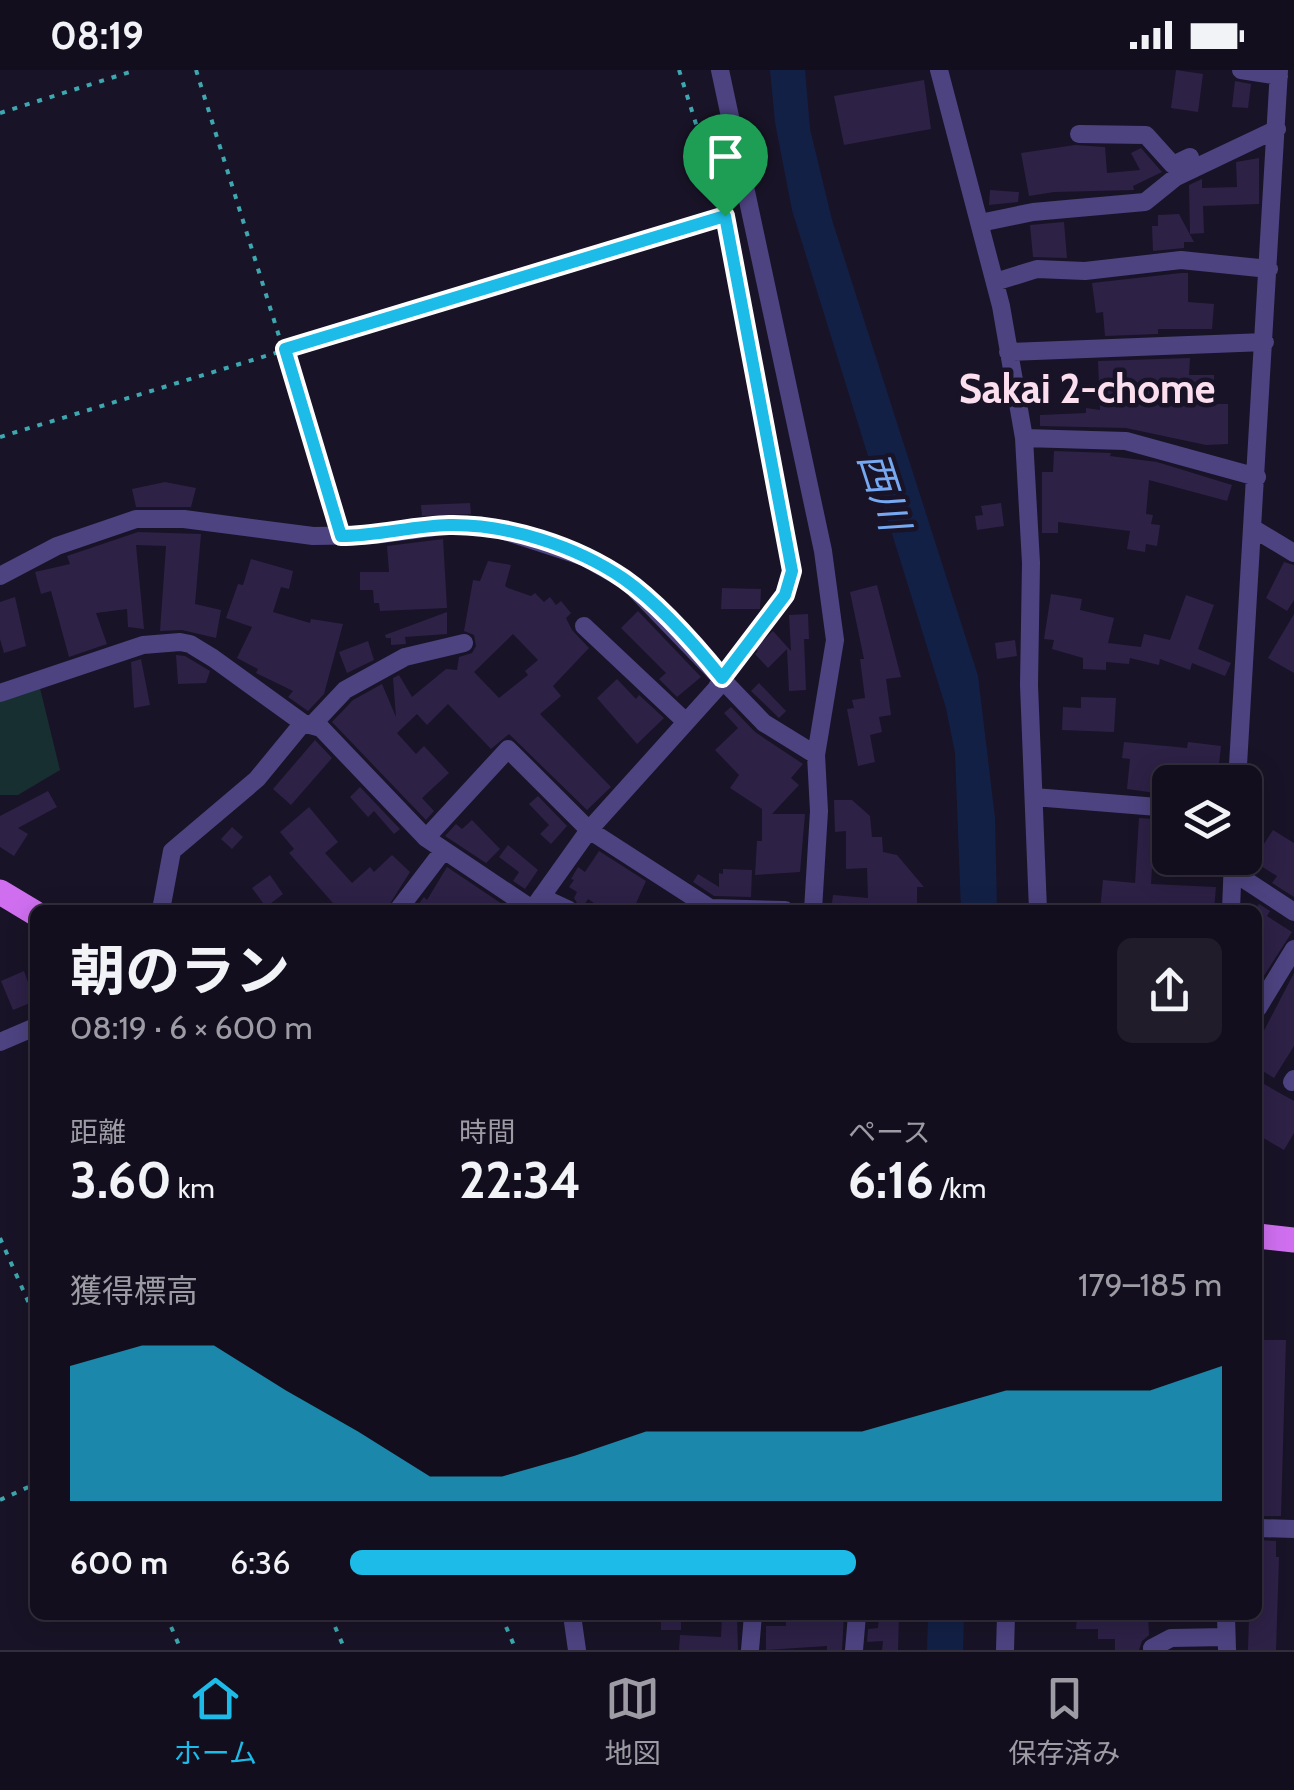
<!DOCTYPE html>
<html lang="ja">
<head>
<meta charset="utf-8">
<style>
  :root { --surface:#130e1d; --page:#201c2a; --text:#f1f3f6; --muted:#9d9ca4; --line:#322e3b; --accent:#1dbbe7 }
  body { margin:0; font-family:Cabin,"Noto Sans JP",sans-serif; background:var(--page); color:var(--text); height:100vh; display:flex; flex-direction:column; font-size:38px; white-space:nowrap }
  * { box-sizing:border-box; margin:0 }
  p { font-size:32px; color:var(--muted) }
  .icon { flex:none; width:55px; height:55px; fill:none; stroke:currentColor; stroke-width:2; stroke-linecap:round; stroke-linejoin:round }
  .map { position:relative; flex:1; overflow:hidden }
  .drawer { position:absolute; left:30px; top:835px; width:1232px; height:715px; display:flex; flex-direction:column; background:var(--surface); border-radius:15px; box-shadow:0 5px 25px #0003,0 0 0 2px var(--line) }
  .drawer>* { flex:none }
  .controls { position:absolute; left:1152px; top:695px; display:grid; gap:20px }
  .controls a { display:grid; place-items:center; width:110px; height:110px; border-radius:15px; background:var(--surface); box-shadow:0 5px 25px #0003,0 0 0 2px var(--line); font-size:50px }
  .pin { position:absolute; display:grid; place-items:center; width:85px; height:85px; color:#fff; margin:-102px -42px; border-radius:50% 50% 50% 0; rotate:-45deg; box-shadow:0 0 10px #0007 }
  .pin .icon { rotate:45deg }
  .round { display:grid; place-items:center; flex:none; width:105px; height:105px; border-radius:15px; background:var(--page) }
  .summary { display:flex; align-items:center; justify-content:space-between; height:170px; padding:0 40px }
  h1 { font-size:55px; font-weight:700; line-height:75px }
  .metrics { display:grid; grid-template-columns:repeat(3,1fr); gap:15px; height:170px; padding:10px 40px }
  .metrics div { display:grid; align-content:center }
  .metrics b { font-size:50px; font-weight:700 }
  .metrics small { font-size:28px; font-weight:400 }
  .metrics p { font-size:28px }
  .chart { height:280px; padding:20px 40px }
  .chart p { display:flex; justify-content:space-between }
  .chart svg { width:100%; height:180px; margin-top:10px; fill:var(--accent); opacity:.7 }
  ul { padding:0 40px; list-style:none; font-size:32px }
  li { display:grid; grid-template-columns:160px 120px 1fr; align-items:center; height:75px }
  li i { height:25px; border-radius:12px; background:var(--accent) }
  .status { display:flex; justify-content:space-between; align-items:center; height:70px; padding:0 50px; background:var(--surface); direction:ltr }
  .status svg { height:28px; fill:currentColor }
  .tabs { display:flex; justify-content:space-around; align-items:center; height:140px; border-top:2px solid var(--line); background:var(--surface); font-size:28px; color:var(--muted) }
  .tabs a { display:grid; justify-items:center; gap:5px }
  .tabs .selected { color:var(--accent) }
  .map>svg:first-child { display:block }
  .green { fill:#172f31 }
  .water { fill:#132046 }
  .building { fill:#2d2146; fill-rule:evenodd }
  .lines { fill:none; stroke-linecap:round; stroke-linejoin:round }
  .path { stroke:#3da8af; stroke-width:4; stroke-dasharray:5 8; stroke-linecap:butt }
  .street { stroke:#4d4381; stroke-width:18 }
  .primary { stroke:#cf6ff0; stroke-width:25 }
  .route-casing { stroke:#fff; stroke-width:20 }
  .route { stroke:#1dbbe7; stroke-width:12 }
  .labels { text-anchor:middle; stroke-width:9; stroke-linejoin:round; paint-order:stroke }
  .neighbourhood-label { font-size:40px; font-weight:bold; fill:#fcdfee; stroke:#191327 }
  .water-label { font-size:40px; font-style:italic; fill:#76a9f1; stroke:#191327 }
</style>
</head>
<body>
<div class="status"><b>08:19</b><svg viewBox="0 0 49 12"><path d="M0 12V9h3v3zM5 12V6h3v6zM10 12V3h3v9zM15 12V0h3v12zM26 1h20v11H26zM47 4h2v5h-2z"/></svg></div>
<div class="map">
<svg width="1294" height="1580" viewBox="0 0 1294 1580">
  <rect width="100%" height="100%" fill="#191327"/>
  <path class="green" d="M39,614L60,700L18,725H0V624Z"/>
  <path class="water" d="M770,0H805L810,59L832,150L978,606L995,748L997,840H961L955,683L946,638L792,140L775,52Z
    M928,1545H964L963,1580H927Z"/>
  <path class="building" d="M1176,0L1203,4L1198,42L1171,38Z
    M924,10L931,59L844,75L834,26Z
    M1235,11L1251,14L1248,38L1232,37Z
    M1075,75L1105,77L1107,103L1140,100L1131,83L1141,78L1162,102L1133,116L1134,120L1054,122L1029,126L1021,83Z
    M1259,88V134L1203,136L1204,163L1190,164L1189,115L1202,109V118L1237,117L1236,92Z
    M990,120L1019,122L1018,132L989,135Z
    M1179,144L1194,172H1184V178L1153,181L1152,156H1158V145Z
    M1064,152L1067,188L1033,187L1030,155Z
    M1181,203H1188V232L1214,234L1212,259H1158V264L1105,266L1103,242L1096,243L1092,213Z
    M1190,288L1189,305H1214V334H1228V374L1206,375L1126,358L1040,356V345L1086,343V338L1100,340L1098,291Z
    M1054,381L1111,383L1110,386L1157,392L1232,415L1227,431L1149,410L1146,444L1153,445L1151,454L1160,455L1157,476L1146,474L1145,482L1127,479L1130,461L1058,452V463H1042V402H1053Z
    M165,412L196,418L191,437H136L132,419Z
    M470,433L471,444L422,446L421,435Z
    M1001,433L1004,456L977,460L975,446L983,445L981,436Z
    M138,462L201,464L195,534L221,540L216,568L182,560L160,561L166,476L136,475L144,559L128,557L127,539L96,543L107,574L69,587L51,521L41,524L35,502L70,494L67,486Z
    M443,469L447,538L380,541L379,533H374L373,520H360V502H389L387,476Z
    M251,489L293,501L289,519L281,517L273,542L310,553L311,549L343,554L324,624L308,641L288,627L293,621L256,603L258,599L237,588L252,557L226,548L238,514L243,515Z
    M488,491L511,495L505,516L508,518L531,526L535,523L544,532L550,527L556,535L561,531L571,543L566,548L572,560L589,578L553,616L561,626L540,644L611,717L587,740L509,664L491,679L448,634L427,655L417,644L397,663L416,684L424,676L449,703L422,728L434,741L426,750L332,652L353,630L382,614L396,647L393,608L399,605L412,627L446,599L457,600L459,587L472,583L476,576L474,565L464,561L473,510L480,511ZM513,564L538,590L525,601L528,605L499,628L474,602Z
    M1284,492L1294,495V530L1287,541L1266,528Z
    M877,515L901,607L886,609L891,645L879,647L882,662L870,665L875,692L858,696L847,639L854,638L852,630L865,628L860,589H864L850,522Z
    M722,518L761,519L760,539H721Z
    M1051,524L1082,529L1080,540L1114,548L1108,573L1141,577L1144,564L1170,570L1186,525L1214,535L1198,579L1231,593L1225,606L1192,593L1190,600L1160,589L1159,595L1130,588L1129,594L1106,592V600L1083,599V588L1052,579L1054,570L1044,569Z
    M15,527L26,576L4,583L0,569V532Z
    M638,541L701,607L677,627L659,609L666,603L621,558Z
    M447,542V564L405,567L406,574L391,575V568H386L385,565Z
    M808,544L809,569H804L806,620L789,621L787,579L768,598L755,584L758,581L755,578L773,561L791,581L789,545Z
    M1294,544V603L1268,588Z
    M1015,570L1017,586L997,589L995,573Z
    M368,571L374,590L347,603L339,582Z
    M176,585L185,586L210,601L206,613L178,614Z
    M141,589L150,635L134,638L131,592Z
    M617,609L636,629L639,625L664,648L637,674L597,628Z
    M759,613L786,641L779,648L751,621Z
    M1081,627L1116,628L1114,662L1062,660L1063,637L1081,638Z
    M731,637L755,662L803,694L791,708L799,715L772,744H805L800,802L755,805L757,771H762V739L730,718L739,705L715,680L738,658L724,643Z
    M315,670L332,688L291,735L273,719Z
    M1124,672L1187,678L1188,672L1221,676L1217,712H1170V725L1127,719L1130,689L1122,688Z
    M360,717L400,759L394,764L374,741L368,747L350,727Z
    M48,721L57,737L18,758L28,764L14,786L0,777V746Z
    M538,726L567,756L551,774L540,764L549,755L529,734Z
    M834,730H852L870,746L872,767H882L883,782L897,785L924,817H917V839L831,840L833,825L868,828L867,798L846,799V761L835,762Z
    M309,737L338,772L325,783L352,813L370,797L374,802L392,785L410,802L386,840H339L289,783L294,779L280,762Z
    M1139,748L1170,750V785L1153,784L1151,814L1216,817L1214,840H1100L1103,810L1135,813Z
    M472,750L500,779L486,793L445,766L456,754L462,759Z
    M232,757L243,767L232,779L221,769Z
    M1273,760L1294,773V827L1272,813L1277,806L1253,791Z
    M508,775L538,800L525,819L513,811L519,802L499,787Z
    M599,781L646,811L633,840H604L588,829L581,840L574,828L577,822L569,817L574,810L571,809L578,797L585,802Z
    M447,797L511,840H492L485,835L481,840H414L424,827L427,830Z
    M723,799L752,800L751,827L714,826L693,812L698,804L719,817V803L723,804Z
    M270,805L283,824L266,837L252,818Z
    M1259,834L1270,841L1267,846L1292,862L1258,915V872L1263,863L1258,860V840H1255Z
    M24,901L35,931L13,940L1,911Z
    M1294,903V976L1274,1008L1258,998V972Z
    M1264,1014L1294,1031V1063L1284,1080L1258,1065V1025Z
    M1258,1270H1286L1281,1446H1258Z
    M1258,1470L1276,1471V1487H1279L1276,1580H1248L1249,1545H1258Z
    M661,1545H681V1560H661Z
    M722,1545H737L738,1580H679L680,1565L721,1567Z
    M786,1545H844L842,1580H827V1576L766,1580V1556H786Z
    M879,1545H899L898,1580H882L883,1571L867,1572L868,1559L878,1558Z
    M1077,1545H1148L1149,1565L1142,1571L1139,1580H1115V1569H1098V1559H1076Z"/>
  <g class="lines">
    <path class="path" d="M196,0L336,449
      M679,0L725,146L792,501L785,525L729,596
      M0,43L136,0
      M0,367L725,146
      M0,1168L35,1247
      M0,1430L35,1414
      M166,1545L181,1580
      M330,1545L345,1580
      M501,1545L516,1580"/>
    <path class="street" d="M720,0L823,481L835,570L816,685L819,741L813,840
      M939,0L1001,236L1024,368L1031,493L1029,615L1038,840
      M1241,0L1279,6
      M1079,64L1146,65L1173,95L1190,87
      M980,153L1033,142L1145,132L1176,107L1277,59
      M995,212L1037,199L1085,201L1181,190L1269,199
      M1008,282L1265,272
      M1024,368L1126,371L1257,407
      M1254,459L1294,483
      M0,506L57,476L136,449H184L313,466L375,465L450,455L498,459L584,487L628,512L764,653L816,685
      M584,556L686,652
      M0,623L143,575L180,572L190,574L213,588L303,653L321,658L426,768L532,839
      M313,654L345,620L405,587L464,573
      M1237,712L1279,0
      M1034,727L1170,738
      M426,768L508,679L589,760L710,838L785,840
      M1233,802L1294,842
      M541,827L569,840
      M161,840L172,781L257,709L303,653
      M398,840L443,781
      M532,840L589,760L716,619L722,608
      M1231,840L1233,788
      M1258,938L1294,879
      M0,972L35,957
      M1292,1012L1294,1009
      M1258,1458L1294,1459
      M572,1545L577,1580
      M1226,1545L1227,1580
      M1152,1578L1171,1568L1226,1567
      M750,1580L753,1545
      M854,1580L857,1545
      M1005,1580L1006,1545"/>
    <path class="primary" d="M0,822L35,843
      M1258,1166L1294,1170"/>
  </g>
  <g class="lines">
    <defs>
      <path id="route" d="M725,146L792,501L785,525L722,608C696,576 658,533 624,509C576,476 507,454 449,455C412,456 377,466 341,466L285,279Z"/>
    </defs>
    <use href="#route" class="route-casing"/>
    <use href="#route" class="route"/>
  </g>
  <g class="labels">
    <g class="neighbourhood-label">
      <text x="1087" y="333">Sakai 2-chome</text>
    </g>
    <g class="water-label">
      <text transform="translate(884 421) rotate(72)" y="14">西川</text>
    </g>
  </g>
</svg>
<div class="controls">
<a><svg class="icon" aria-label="layers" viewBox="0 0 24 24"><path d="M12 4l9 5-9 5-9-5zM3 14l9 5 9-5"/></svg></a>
</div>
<div class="pin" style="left:725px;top:146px;background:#1e9e55"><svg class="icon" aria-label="arrive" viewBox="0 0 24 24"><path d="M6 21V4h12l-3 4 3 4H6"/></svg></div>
<section class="drawer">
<div class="summary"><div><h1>朝のラン</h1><p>08:19 · 6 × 600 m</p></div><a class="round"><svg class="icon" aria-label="share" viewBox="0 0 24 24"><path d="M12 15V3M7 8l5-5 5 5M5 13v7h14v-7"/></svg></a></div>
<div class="metrics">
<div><p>距離</p><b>3.60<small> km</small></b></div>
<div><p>時間</p><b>22:34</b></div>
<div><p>ペース</p><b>6:16<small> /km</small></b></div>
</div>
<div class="chart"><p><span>獲得標高</span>179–185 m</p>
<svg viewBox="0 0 160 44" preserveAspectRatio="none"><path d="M0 44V11L10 6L20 6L30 17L40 27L50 38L60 38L70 33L80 27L90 27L100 27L110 27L120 22L130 17L140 17L150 17L160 11V44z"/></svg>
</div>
<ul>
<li><b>600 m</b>6:36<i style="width:58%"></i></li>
</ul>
</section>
</div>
<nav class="tabs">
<a class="selected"><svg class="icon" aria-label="home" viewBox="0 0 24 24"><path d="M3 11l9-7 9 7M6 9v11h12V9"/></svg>ホーム</a>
<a><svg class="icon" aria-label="map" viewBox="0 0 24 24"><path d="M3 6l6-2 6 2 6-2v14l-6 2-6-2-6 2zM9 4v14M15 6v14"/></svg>地図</a>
<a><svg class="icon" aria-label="saved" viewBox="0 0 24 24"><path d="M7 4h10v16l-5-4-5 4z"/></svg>保存済み</a>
</nav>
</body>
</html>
